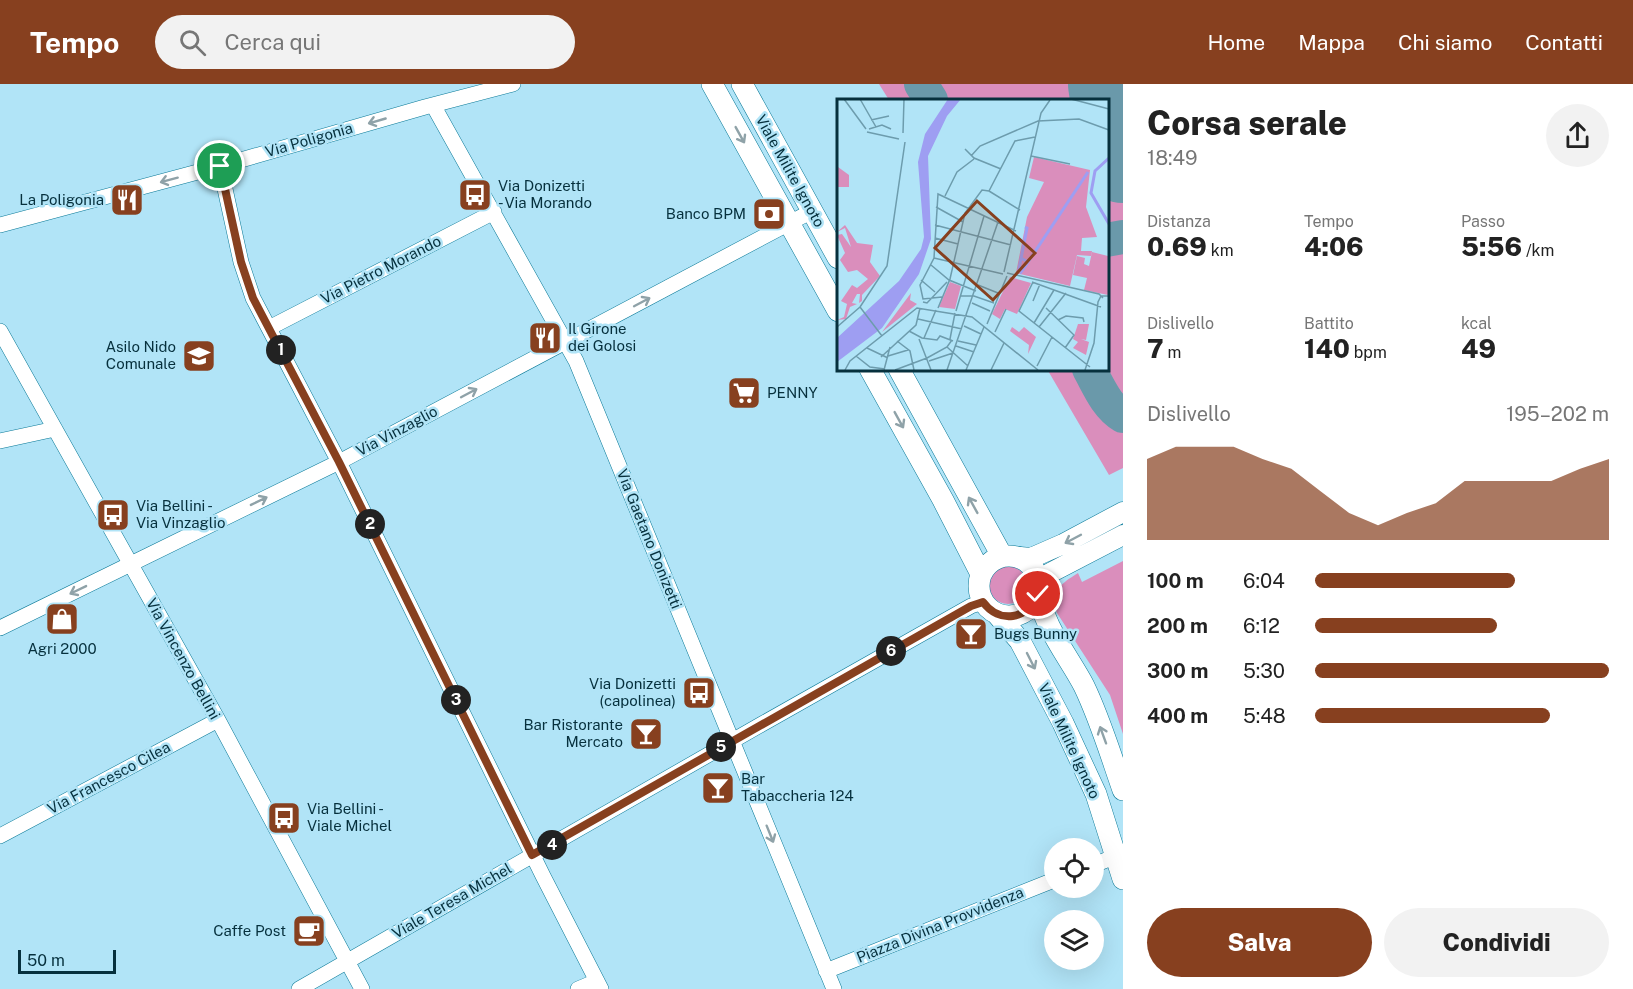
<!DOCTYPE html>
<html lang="it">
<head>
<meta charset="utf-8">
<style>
  :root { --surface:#fff; --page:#f2f2f2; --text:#222; --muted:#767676; --accent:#87401f }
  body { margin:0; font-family:"Public Sans",sans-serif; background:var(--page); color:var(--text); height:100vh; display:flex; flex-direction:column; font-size:22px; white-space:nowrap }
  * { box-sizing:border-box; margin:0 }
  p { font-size:20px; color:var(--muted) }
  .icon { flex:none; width:33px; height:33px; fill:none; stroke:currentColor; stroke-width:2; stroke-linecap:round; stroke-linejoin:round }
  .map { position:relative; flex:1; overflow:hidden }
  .side { display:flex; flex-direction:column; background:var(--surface); width:510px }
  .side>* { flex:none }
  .buttons { position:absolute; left:1044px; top:754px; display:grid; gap:12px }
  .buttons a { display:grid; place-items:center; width:60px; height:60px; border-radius:50%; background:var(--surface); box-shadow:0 6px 24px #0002; font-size:30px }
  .scale { position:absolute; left:18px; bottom:15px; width:98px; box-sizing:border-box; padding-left:6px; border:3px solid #06303d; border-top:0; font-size:16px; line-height:21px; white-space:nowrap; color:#06303d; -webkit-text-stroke:4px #b1e4f7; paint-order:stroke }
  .pin { position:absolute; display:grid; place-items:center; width:51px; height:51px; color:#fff; margin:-26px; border:3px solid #fff; border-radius:50%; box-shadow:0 2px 6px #0007 }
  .km { position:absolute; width:30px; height:30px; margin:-15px; border-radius:50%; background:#222; color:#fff; font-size:16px; line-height:30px; text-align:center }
  .round { display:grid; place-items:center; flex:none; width:63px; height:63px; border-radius:32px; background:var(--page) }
  .headline { display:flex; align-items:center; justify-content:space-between; height:102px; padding:0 24px }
  h1 { font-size:33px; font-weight:800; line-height:45px }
  .figures { display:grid; grid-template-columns:repeat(3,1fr); gap:9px; height:102px; padding:6px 24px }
  .figures div { display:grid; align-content:center }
  .figures b { font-size:26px; font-weight:800 }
  .figures small { font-size:16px; font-weight:400 }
  .figures p { font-size:16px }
  .chart { height:168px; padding:12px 24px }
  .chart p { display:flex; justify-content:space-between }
  .chart svg { width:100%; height:108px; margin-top:6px; fill:var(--accent); opacity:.7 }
  .action { display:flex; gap:12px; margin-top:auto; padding:12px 24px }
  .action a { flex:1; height:69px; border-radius:36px; background:var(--accent); color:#fff; font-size:24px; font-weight:800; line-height:69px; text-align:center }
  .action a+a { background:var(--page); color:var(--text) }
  ul { padding:0 24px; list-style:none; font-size:20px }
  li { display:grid; grid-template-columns:96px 72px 1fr; align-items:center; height:45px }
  li i { height:15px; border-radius:8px; background:var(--accent) }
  header { display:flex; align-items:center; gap:36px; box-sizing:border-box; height:84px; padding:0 30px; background:var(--accent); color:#fff }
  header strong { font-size:28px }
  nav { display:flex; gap:33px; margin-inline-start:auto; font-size:21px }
  .search { width:420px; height:54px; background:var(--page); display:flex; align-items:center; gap:15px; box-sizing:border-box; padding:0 21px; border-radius:33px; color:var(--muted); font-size:22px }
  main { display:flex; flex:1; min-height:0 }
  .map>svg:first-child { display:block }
  .green { fill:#da8ebc }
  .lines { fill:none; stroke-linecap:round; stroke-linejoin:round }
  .taxiway { stroke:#6a99aa; stroke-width:34 }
  .runway { stroke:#6a99aa; stroke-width:88 }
  .minor-casing { stroke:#097997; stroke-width:16 }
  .tertiary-casing { stroke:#097997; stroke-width:21 }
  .secondary-casing { stroke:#097997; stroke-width:22 }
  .minor { stroke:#fff; stroke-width:15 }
  .tertiary { stroke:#fff; stroke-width:20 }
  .secondary { stroke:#fff; stroke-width:21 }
  .oneway { stroke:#8fa2a8 }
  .route-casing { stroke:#fff; stroke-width:12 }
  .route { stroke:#87401f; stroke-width:8 }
  .labels { text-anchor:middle; stroke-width:5; stroke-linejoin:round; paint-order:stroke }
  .street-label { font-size:15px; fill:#06303d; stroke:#b1e4f7 }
  .poi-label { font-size:15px; fill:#06303d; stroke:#b1e4f7; text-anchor:start }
  .inset-river { fill:none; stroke:#9e9ef2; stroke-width:3 }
  .inset-road { fill:none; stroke:#6d9cad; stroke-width:1.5 }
  .view { fill:#87401f; fill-opacity:0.15; stroke:#87401f; stroke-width:3 }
  .inset-edge { fill:none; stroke:#06303d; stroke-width:3 }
</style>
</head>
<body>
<header>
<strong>Tempo</strong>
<div class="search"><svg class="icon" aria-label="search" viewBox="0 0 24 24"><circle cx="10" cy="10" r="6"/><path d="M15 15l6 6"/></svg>Cerca qui</div>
<nav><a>Home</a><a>Mappa</a><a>Chi siamo</a><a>Contatti</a></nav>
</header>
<main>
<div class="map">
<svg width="1123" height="905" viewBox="0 0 1123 905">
  <rect width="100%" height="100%" fill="#b1e4f7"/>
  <path class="green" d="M879,0H1123V384L1109,391L1047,285H1106V16H889Z
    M1123,477V650L1110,611L1057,529C1048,508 1062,499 1078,489L1082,498Z
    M989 501a19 19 0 1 1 38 0a19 19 0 1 1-38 0Z"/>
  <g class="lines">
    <path class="taxiway" d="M921,0L931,16
      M1106,156L1123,153
      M1089,285C1098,301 1106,322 1123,332"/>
    <path class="runway" d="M1112,0L1123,75"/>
    <defs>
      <path id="minor" d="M433,21L576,277L834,905
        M220,82L241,178L253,214L339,378L543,792L601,905
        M0,141L220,82L425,23L513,0
        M269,244L494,128
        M0,247L218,636L362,905
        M0,357L55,345
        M0,544L339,378L812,127
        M0,752L218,636
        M1094,781L1116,772
        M826,887L1054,796
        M299,905L762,640L971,522L983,518
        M578,905L597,897"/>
      <path id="tertiary" d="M1020,473L1031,474L1063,460L1123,428
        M1039,507L1044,496L1050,489L1123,451"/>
      <path id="secondary" d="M712,0L838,227
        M742,0L838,174
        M870,285L943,416L981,490
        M899,285L1002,472
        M979 502a30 30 0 1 1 60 0a30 30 0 1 1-60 0Z
        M1039,507C1041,540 1069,573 1084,602C1100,635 1111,672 1123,706
        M997,530L1020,557L1063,639L1096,710L1123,795"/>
    </defs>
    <use href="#minor" class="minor-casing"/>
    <use href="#tertiary" class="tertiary-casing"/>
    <use href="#secondary" class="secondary-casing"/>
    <use href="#minor" class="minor"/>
    <use href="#tertiary" class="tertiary"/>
    <use href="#secondary" class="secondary"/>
  </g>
  <defs><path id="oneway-shaft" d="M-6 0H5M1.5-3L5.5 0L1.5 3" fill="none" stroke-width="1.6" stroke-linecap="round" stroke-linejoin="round" transform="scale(1.5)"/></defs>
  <g class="oneway">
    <use href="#oneway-shaft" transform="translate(377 37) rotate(164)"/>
    <use href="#oneway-shaft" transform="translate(740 51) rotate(61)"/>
    <use href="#oneway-shaft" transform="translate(169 96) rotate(165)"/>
    <use href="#oneway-shaft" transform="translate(642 218) rotate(-28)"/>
    <use href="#oneway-shaft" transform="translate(469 309) rotate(-28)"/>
    <use href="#oneway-shaft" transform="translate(899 336) rotate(61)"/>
    <use href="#oneway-shaft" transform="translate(259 417) rotate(-26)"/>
    <use href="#oneway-shaft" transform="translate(973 421) rotate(-119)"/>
    <use href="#oneway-shaft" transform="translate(1073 455) rotate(152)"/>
    <use href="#oneway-shaft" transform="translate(78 506) rotate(154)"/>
    <use href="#oneway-shaft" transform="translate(1031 577) rotate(63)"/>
    <use href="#oneway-shaft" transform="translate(1103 651) rotate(-110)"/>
    <use href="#oneway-shaft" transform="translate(770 750) rotate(68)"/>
  </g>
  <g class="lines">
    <defs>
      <path id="route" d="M220,82L241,178L253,214L339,378L532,771L971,522L983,518C999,540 1028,536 1038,510"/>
    </defs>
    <use href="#route" class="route-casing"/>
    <use href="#route" class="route"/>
  </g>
  <defs>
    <symbol id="bus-square" viewBox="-11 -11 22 22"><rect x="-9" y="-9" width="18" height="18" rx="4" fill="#87401f" stroke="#b1e4f7"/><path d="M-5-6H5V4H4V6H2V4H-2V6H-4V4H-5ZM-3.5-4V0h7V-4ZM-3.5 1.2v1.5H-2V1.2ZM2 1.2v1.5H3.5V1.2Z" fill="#fff"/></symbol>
    <symbol id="restaurant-square" viewBox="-11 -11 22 22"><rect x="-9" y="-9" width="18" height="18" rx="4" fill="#87401f" stroke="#b1e4f7"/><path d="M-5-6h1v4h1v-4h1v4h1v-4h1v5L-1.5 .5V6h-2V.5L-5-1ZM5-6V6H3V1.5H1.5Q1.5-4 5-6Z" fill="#fff"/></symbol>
    <symbol id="bank-square" viewBox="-11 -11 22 22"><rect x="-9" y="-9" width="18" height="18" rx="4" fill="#87401f" stroke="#b1e4f7"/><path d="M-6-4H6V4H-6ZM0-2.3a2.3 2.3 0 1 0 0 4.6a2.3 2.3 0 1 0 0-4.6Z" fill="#fff"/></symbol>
    <symbol id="school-square" viewBox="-11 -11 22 22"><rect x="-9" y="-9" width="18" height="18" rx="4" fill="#87401f" stroke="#b1e4f7"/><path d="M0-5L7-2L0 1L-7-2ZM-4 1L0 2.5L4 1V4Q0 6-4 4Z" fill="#fff"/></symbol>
    <symbol id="supermarket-square" viewBox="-11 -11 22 22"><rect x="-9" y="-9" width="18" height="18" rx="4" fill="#87401f" stroke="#b1e4f7"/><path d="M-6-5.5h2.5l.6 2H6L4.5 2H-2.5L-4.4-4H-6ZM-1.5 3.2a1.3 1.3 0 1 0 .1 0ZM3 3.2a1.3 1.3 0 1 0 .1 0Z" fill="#fff"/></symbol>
    <symbol id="shop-square" viewBox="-11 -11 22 22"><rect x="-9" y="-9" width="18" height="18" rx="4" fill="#87401f" stroke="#b1e4f7"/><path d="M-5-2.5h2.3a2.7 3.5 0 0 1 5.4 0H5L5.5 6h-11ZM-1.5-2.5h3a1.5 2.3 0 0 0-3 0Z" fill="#fff"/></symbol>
    <symbol id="bar-square" viewBox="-11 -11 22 22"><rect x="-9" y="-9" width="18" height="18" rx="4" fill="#87401f" stroke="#b1e4f7"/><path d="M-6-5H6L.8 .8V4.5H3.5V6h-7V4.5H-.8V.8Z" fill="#fff"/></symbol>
    <symbol id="cafe-square" viewBox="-11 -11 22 22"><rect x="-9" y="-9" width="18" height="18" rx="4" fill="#87401f" stroke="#b1e4f7"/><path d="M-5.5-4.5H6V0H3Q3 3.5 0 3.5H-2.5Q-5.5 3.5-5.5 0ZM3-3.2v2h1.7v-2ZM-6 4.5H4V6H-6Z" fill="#fff"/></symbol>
  </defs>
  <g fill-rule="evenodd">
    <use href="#bus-square" x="456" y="92" width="38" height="38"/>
    <use href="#restaurant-square" x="108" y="97" width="38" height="38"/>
    <use href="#bank-square" x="750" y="111" width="38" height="38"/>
    <use href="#restaurant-square" x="526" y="235" width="38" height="38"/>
    <use href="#school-square" x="180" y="253" width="38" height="38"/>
    <use href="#supermarket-square" x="725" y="290" width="38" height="38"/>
    <use href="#bus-square" x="94" y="412" width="38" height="38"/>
    <use href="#shop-square" x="43" y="516" width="38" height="38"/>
    <use href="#bar-square" x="952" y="531" width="38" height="38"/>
    <use href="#bus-square" x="680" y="590" width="38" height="38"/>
    <use href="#bar-square" x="627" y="631" width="38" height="38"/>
    <use href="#bar-square" x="699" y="685" width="38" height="38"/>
    <use href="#bus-square" x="265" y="715" width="38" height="38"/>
    <use href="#cafe-square" x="290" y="828" width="38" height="38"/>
  </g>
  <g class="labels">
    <g class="street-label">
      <text transform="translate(309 56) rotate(-16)" y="5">Via Poligonia</text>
      <text transform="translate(790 87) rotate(61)" y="5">Viale Milite Ignoto</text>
      <text transform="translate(381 186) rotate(-27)" y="5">Via Pietro Morando</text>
      <text transform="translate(397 347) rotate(-28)" y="5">Via Vinzaglio</text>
      <text transform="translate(649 455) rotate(68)" y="5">Via Gaetano Donizetti</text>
      <text transform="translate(183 575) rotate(61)" y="5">Via Vincenzo Bellini</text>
      <text transform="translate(1069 657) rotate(65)" y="5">Viale Milite Ignoto</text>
      <text transform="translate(109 694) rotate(-28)" y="5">Via Francesco Cilea</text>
      <text transform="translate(452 817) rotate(-30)" y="5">Viale Teresa Michel</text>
      <text transform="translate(940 841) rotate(-22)" y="5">Piazza Divina Provvidenza</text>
    </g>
    <g class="poi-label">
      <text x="498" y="107">Via Donizetti<tspan x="498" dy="17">- Via Morando</tspan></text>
      <text x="104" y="121" text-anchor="end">La Poligonia</text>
      <text x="746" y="135" text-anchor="end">Banco BPM</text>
      <text x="568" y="250">Il Girone<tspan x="568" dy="17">dei Golosi</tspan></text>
      <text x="176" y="268" text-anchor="end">Asilo Nido<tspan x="176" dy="17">Comunale</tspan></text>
      <text x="767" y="314">PENNY</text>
      <text x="136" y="427">Via Bellini -<tspan x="136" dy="17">Via Vinzaglio</tspan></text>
      <text x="994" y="555">Bugs Bunny</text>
      <text x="62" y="570" text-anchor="middle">Agri 2000</text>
      <text x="676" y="605" text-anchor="end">Via Donizetti<tspan x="676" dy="17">(capolinea)</tspan></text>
      <text x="623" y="646" text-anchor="end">Bar Ristorante<tspan x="623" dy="17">Mercato</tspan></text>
      <text x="741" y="700">Bar<tspan x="741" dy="17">Tabaccheria 124</tspan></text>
      <text x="307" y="730">Via Bellini -<tspan x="307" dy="17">Viale Michel</tspan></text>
      <text x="286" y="852" text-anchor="end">Caffe Post</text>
    </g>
  </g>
  <g transform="translate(837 15)">
    <rect width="272" height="272" fill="#b1e4f7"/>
    <path d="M197,58L253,71L249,108L260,138L245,139L244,152H255L254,157L240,156L233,187L179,174L190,118L207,83L192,79ZM1,68L12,76V88H0ZM8,126L20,144L36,146L33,163L43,177L25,196V202L22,204L23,195H20L15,204L20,205L13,208L9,220L0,221L7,218L10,205L4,202L15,186L20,189L31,180L20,171L11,173L3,161L8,154L0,136L5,135L14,148L8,129L0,133ZM255,153L271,157V196L247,191L250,179L236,176L240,157L248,159L247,165L252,167ZM173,178L194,184L180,215L168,210L163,220L155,215ZM113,183L124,187L118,210L102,208ZM74,194L73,201L80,205L45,233ZM241,225H252L249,241L244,240L252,243L249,256L236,249L241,243L236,240ZM175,228L182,233L187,228L199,238L191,255L192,246L173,232Z" fill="#da8ebc"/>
    <path d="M111,0H124L110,17L91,57L94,140L82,175L45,229L0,263V239L62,182L84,150L87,138L81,63L88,35Z" fill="#9e9ef2"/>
    <path class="inset-river" d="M272,59L258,72L254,94L272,125M184,159L191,163L184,173L182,170L190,129L188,128M191,163L251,73"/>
    <path class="inset-road" d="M7,0L29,30M23,0L39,28M234,0L272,10M34,21L52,17M32,30L45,26L54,30M30,33L62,40M66,34L67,0M128,50L137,59L164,70M134,57L143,47L201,22L242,20L272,31M194,57L233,65M152,92L178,42L198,38M152,92L183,111M108,97L120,73L137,60M99,108L126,123M98,126L174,146M98,139L121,145M97,159L166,175M94,166L112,181L139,192M167,173L204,14L213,1M170,174L262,195L266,199M84,181L98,193M195,183L264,208M196,183L182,212L253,268M141,186L161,194M123,197H137L157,204M105,198L86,200L83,186L97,159L101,95L179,132M196,202L203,185M86,203L90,204L110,183M135,204L153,212M23,208L50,167L68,43M23,208L45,237M101,209L113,180L128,114L145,91L152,92M209,209L237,236L228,249M119,212L147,117M81,220L125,230M221,221L229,217L246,219L247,223M197,224L217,191M150,225L170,177M127,227L144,235M0,228L23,208M202,228L229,194M72,232L85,239L100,241L103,237L116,242M158,233L169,210M87,239L99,211M82,240L94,271M113,240L118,214M60,242L73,252L77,271M121,242L139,246M119,247L137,253M110,248L131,267M30,249L51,259M19,257L33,268L48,270M51,257L71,251M44,258L79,226L83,209M92,262L116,254M200,267L215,238M8,271L13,262L80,209L135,218L201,271M47,271L53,248M58,271L90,259L110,248L115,241M110,271L161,123M129,271L147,228M154,271L167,244M248,271L257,244L261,203L264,197H272"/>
    <path class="view" d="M140,102L198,154L156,201L98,149Z"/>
    <rect width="272" height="272" class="inset-edge"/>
  </g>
</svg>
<div class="buttons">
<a><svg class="icon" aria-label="locate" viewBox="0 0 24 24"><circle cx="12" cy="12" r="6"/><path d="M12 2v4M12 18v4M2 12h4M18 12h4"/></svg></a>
<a><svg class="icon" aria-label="layers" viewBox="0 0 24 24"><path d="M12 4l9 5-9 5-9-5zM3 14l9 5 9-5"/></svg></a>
</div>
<div class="scale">50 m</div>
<div class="pin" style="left:220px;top:82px;background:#1e9e55"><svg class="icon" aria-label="arrive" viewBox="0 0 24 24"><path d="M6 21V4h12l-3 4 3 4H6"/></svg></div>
<div class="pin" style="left:1038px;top:510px;background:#d93025"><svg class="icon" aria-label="check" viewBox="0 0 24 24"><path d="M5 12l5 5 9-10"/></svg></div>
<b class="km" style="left:281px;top:266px">1</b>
<b class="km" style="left:370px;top:440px">2</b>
<b class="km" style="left:456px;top:616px">3</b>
<b class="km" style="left:552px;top:761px">4</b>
<b class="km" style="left:721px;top:663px">5</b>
<b class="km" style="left:891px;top:567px">6</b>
</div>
<section class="side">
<div class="headline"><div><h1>Corsa serale</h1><p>18:49</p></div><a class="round"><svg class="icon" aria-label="share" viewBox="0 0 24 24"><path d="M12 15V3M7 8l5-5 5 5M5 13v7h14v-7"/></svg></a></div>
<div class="figures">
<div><p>Distanza</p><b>0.69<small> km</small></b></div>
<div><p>Tempo</p><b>4:06</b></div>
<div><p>Passo</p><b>5:56<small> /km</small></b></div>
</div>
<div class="figures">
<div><p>Dislivello</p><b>7<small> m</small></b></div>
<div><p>Battito</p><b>140<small> bpm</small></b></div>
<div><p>kcal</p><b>49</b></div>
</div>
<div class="chart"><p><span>Dislivello</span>195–202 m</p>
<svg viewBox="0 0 160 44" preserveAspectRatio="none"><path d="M0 44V11L10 6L20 6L30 6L40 11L50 15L60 24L70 33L80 38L90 33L100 29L110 20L120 20L130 20L140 20L150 15L160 11V44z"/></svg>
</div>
<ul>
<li><b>100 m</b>6:04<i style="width:68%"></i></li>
<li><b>200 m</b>6:12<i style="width:62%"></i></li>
<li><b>300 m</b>5:30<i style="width:100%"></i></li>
<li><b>400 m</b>5:48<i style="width:80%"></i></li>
</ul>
<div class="action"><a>Salva</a><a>Condividi</a></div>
</section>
</main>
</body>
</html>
